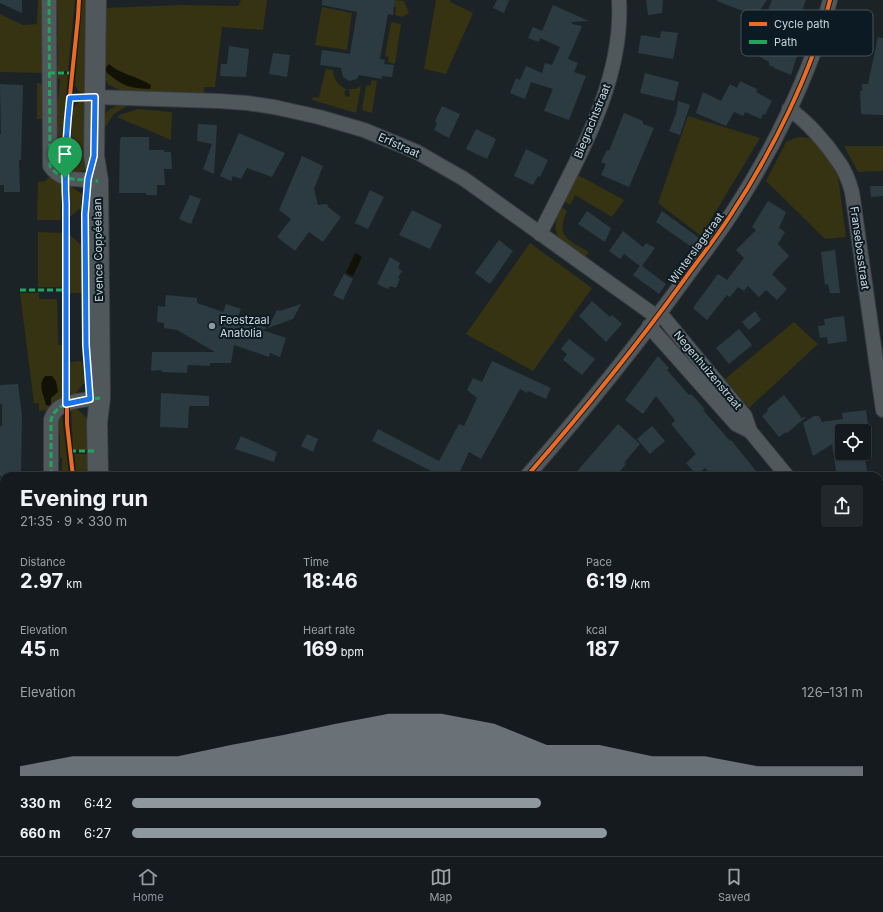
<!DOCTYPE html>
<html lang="en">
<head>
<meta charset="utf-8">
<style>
  :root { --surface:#141a1d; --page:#21272a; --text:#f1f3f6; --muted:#9da1a4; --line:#33383b; --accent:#8f989d }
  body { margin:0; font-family:Inter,sans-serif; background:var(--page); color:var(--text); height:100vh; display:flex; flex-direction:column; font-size:15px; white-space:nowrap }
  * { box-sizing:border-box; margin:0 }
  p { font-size:13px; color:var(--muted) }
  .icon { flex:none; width:22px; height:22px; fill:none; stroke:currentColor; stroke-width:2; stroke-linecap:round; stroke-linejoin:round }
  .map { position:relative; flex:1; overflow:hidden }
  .side { position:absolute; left:0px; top:472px; width:883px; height:384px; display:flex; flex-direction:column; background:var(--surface); border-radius:12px 12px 0 0; box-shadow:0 1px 3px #0004,0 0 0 1px var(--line) }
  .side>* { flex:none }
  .controls { position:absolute; left:835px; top:424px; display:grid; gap:8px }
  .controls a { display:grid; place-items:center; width:36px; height:36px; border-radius:4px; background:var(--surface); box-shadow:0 1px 3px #0004,0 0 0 1px var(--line); font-size:20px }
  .pin { position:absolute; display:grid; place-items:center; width:34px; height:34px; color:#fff; margin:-41px -17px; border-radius:50% 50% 50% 0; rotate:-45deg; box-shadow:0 0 4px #0007 }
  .pin .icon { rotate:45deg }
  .round { display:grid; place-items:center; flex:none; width:42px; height:42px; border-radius:4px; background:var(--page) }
  .summary { display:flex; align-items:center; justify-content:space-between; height:68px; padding:0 20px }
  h1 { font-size:22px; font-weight:700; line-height:30px }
  .metrics { display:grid; grid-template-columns:repeat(3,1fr); gap:6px; height:68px; padding:4px 20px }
  .metrics div { display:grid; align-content:center }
  .metrics b { font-size:20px; font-weight:700 }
  .metrics small { font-size:11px; font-weight:400 }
  .metrics p { font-size:11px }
  .chart { height:112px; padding:8px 20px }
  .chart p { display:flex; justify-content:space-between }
  .chart svg { width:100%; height:72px; margin-top:4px; fill:var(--accent); opacity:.7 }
  ul { padding:0 20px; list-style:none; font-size:13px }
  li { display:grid; grid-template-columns:64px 48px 1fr; align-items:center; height:30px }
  li i { height:10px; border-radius:5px; background:var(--accent) }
  .dock { display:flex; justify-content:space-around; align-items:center; height:56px; border-top:1px solid var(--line); background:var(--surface); font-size:11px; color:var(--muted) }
  .dock a { display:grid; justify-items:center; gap:2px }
  .dock .on { color:var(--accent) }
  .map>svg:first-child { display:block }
  .green { fill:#353312 }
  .water { fill:#121106 }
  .building { fill:#2c3b42 }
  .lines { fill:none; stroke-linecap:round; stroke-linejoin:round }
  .street-casing { stroke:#373d41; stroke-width:16 }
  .secondary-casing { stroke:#373d41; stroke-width:22 }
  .street { stroke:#51585c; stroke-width:14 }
  .secondary { stroke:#51585c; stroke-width:20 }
  .quiet { stroke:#20a55d; stroke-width:3; stroke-dasharray:6 3; stroke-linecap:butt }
  .cycleway-casing { stroke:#0c1b23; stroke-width:6 }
  .cycleway { stroke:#ed6a23; stroke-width:4 }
  .route-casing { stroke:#fff; stroke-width:8 }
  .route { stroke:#1a73e8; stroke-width:5 }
  .poi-dot { fill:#8f989d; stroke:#0c1b23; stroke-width:1.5 }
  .labels { text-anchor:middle; stroke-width:4; stroke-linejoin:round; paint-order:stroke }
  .street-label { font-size:11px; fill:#cdd7dc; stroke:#0c1b23 }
  .poi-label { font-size:11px; fill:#cdd7dc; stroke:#0c1b23; text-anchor:start }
  .key { fill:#0c1b23; stroke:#46535a; stroke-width:1 }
  .key-label { font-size:11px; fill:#cdd7dc }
</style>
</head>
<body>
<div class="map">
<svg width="883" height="856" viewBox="0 0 883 856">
  <rect width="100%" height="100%" fill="#1b2327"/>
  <path class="green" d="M38,0H43L44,73L0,72V14L23,25L37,24Z
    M52,0H75L68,71H53V66H58V43H52V37H58L57,1Z
    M82,0H89L88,94C81,94 78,92 75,85Z
    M241,0H267L263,30L222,27L215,87H204V93L122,91L109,85L102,75L103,8L181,5L238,6Z
    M395,0L404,1L409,13L402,17L395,15L396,7L394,6Z
    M436,0H450V2L473,13L446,74L424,69Z
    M322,7L352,13L347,50L315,45Z
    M391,22L401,24L395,64L388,62L389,57L385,56Z
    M326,69L333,70C334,80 338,85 346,89L344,93L346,97L350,96L349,89H355L361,86L356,113L312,100L313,97L323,98L319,97Z
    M68,74L61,164L55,157L53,146H58V110H53V103H58L60,79H53V75Z
    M372,80L377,81L372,113L362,110L366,85L370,86Z
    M37,83L44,84V119H37Z
    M81,101L88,102L86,170L69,173L73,108L76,104Z
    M127,103V106L114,114L105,127L101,128C105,109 110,107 127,103Z
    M138,109L172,112L171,140L117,117L122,114Z
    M688,116L760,138L701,236L658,203Z
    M798,137L811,138L823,151L838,176L846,237L825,239L766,181L786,142Z
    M844,146H883V171L858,172Z
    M576,174L624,200L612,217L575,195L570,205L564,201Z
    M51,175L61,182V220H37L38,182L45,181Z
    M69,185L82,194L81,209H79L69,218Z
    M562,207L567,211C555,237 568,240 589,252L584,258C562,242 546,236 562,207Z
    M38,232L62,233V287H38Z
    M69,234L81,245L82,293H70Z
    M530,243L592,288L533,371L466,334Z
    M20,293H39V299H57L58,345H62V399L48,410L39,411V403H34Z
    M794,322L818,344L749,408L725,379Z
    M82,361L85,384H83L73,397H70V362Z
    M71,407H75L86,417L88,418L91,450H73Z
    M62,415L69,476H55V471L62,470V458H60V435L55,434L57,423Z
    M74,454H91L92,476H77Z
    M883,625V694L879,695V628Z
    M879,808L883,823V856H872L870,852H879Z
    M396,852H501L503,856H402Z
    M600,852H700L694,856H601Z"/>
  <path class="water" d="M109,64C121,75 137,76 151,85L150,89C127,88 121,85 104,70Z
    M355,253L362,257L353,276L346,273Z
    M45,376H52L56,381L58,392L51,398V406L46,405C44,394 37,386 45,376Z"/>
  <path class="building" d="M0,0H22V13L0,3Z
    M322,0H395L393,15L388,14L380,59L385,60L384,64L394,65L392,77L382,76V79L359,75L357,79L349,81L343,77L341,68L320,65L322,50L350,54L357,12L322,5Z
    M497,0H509L504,13L493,8Z
    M646,0H663L662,13L648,15Z
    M717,0H767L756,16L717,1Z
    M772,0H806L795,31L804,34L791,75L774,68V67L769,65V62L752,52Z
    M553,5L589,21L572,22V24L582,26L568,59L578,63L574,72L586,76L569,120L544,111L553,89L531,82L525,99L510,93L516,78L520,80L526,66L542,73L545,63L552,65L560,47L540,38L539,42L528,38L533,27L542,31Z
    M661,31L678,33L673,59L638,53L641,35L660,38Z
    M878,37L883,38V115L861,114L860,91H862V84H868Z
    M229,46L249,49L246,77L220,76L221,64H227Z
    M273,53L290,55L287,77L269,74Z
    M645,73L679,82L674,101L640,93Z
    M740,81L757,89L756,92L772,101L765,115L763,114L761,119L745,112L743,116L734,112L726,126L696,113L703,92L721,101L730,84L737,88Z
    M0,84L23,85L21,160H19L20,192H4V185H0V134H1Z
    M678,101L690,105L680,135L669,131L676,114Z
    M442,106L460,114L449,138L434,130L437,123L435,121Z
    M624,113L643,121V124L654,128L629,187L601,175L606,164L601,162L607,150L609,151Z
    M198,124L217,125L214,174L203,169L212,144L197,141Z
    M476,129L496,139L487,159L466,149Z
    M239,133L285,153L272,177L247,168L241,179L233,176L231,181L220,176Z
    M121,137H149V150H164V152H171L172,169H164L165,185H157V195H146V193H119L120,141Z
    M526,149L548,160L540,177L538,176L533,185L514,176Z
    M302,156L323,166L314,189L318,205L327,204L328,207L341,217L323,242L309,232L295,251L277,237L291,219L279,210Z
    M870,186H883V196L871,197Z
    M370,190L384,197L368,229L355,223Z
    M190,195L201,199L191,224L179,219Z
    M768,201L786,212L779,228L785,232L778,244L789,256L772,274L787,289L777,300L766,290L759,297L748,286L744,291L738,287L730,297L727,295L707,320L693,308L718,274L727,280L744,258L736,250L756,230L752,227Z
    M412,210L442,225L430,249L399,235Z
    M587,211L611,228L605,242L578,224Z
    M662,211L699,238L693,248L656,222Z
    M623,231L643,247L646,243L655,248L642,266L666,284L659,294L633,275L640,266L624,254L620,259L609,251Z
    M499,240L513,251L490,284L475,273Z
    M835,250L840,293H830L828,284L825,285L821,252Z
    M390,257L400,263L398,268L402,271L398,278L400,279L396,288L390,286L388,289L377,284Z
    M344,274L353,279L343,300L333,295Z
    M166,295L197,298V303L223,312L226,304L241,309L238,317L267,328L262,330L286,338L280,357L270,353L269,357L234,345L231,363H210V366L188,365L187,373L162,372V370L151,371L152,352H215L177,330L164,328V323L157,322L158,306L165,307Z
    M592,301L610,317L612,315L622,324L606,342L579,316Z
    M301,304L293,319L268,328L277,310L280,311Z
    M755,311L761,320L749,330L742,322Z
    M844,316L847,341L828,344L827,337L820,338L818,326L825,325L824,319Z
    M739,329L752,345L729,364L716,348Z
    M569,339L595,359L582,375L563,360L567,354L561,349Z
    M658,356L669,368L667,370L689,395L691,394L705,409L703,410L730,441L731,440L760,476H713L705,468L697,475L686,463L696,454L671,424L675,421L674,419L656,396L643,414L625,400Z
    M492,361L551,388L546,399L528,391L527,393L520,389L481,459L469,452L458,476H441L372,441L378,429L439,461L459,424L464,426L477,398L467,390L473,378L482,382Z
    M18,384L22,415L21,476H0V426H2V404H0V385Z
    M161,393L209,396V406H189L188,428L160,427Z
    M784,395L801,417L799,418L806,417L787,433L786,432L779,437L762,416L768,411L767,409Z
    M866,410L869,431H842V453H864L868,476H856L855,474L837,476L832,444L813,456L803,423L814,416H819L822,422L843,419L842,413Z
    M618,424L640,444L624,463L626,464L616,476H573Z
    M652,426L665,441L650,454L637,439Z
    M307,434L318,439L313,452L301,446Z
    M241,436L277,452L274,462L235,449Z"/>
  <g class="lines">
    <defs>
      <path id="street" d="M49,0L50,166C61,183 80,178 98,181
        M95,97L219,101L247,103L274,107L319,117L364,130L417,152L464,179L657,317
        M789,109C807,121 826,143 838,161C845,170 849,181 852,192L883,410
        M540,234C575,162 624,84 619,0
        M660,313L745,416L750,431L787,476
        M649,326L736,424L750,431
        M51,476V420C56,400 83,400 100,398
        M527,476C582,413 635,348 684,280C699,259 716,238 730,216C771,154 812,72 830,0
        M879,522L883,519
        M879,591L883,596
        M54,852V856
        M212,856L216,852"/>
      <path id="secondary" d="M96,0L94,156L98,181L100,398L97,423L98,476
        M100,856V852"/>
    </defs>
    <use href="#street" class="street-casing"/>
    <use href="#secondary" class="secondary-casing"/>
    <use href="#street" class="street"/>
    <use href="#secondary" class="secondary"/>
    <path class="quiet" d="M49,0L50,166C61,183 80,178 98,181
      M49,73H72
      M20,290H66
      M70,451H97
      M51,476V420C56,400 83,400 100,398
      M736,852L737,856
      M54,854H80
      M661,856L667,852"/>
    <defs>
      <path id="cycleway" d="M73,476L67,424L66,204C63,142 72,79 78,17L79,0
        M527,476C582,413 635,348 684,280C699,259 716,238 730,216C771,154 812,72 830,0"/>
    </defs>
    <use href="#cycleway" class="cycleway-casing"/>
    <use href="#cycleway" class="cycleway"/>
  </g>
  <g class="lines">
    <defs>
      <path id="route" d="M95,97L94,156L88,179L85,214L86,345L90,399L66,404V204C64,168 66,134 70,98Z"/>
    </defs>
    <use href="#route" class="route-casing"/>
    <use href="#route" class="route"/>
  </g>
  <circle class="poi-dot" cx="212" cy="326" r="4"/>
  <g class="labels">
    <g class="street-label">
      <text transform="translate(592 121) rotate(-68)" y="4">Biegrachtstraat</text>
      <text transform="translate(399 145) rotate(24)" y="4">Erfstraat</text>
      <text transform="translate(696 248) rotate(-54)" y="4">Winterslagstraat</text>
      <text transform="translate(860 248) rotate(82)" y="4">Fransebosstraat</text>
      <text transform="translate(98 250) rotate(-91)" y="4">Evence Coppéelaan</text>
      <text transform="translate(708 370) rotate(50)" y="4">Negenhuizenstraat</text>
    </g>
    <g class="poi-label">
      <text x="220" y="324">Feestzaal<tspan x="220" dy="13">Anatolia</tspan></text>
    </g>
  </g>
  <rect x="741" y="10" width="132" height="46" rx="6" class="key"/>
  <rect x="749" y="22" width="18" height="4" fill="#ed6a23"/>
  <rect x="749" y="40" width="18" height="4" fill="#20a55d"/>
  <g class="key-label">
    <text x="774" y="28">Cycle path</text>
    <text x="774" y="46">Path</text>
  </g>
</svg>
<div class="controls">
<a><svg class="icon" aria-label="locate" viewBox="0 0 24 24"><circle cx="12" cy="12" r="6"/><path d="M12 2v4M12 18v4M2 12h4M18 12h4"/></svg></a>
</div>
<div class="pin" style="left:65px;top:178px;background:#1e9e55"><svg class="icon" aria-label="arrive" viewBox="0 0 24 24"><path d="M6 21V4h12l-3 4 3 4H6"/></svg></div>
<section class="side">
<div class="summary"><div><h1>Evening run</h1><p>21:35 · 9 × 330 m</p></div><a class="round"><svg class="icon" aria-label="share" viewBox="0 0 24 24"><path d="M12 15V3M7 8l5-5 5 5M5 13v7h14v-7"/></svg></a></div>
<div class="metrics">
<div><p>Distance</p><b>2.97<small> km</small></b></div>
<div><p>Time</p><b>18:46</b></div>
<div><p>Pace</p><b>6:19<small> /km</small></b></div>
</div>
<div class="metrics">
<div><p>Elevation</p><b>45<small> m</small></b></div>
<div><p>Heart rate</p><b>169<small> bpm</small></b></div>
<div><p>kcal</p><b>187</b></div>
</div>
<div class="chart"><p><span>Elevation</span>126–131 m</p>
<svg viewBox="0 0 160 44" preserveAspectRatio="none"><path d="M0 44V38L10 32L20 32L30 32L40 25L50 19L60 12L70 6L80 6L90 12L100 25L110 25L120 32L130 32L140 38L150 38L160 38V44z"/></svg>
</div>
<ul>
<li><b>330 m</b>6:42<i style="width:56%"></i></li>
<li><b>660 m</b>6:27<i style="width:65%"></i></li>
</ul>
</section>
</div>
<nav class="dock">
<a class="on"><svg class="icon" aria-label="home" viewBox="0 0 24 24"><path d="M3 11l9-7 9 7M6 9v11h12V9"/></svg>Home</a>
<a><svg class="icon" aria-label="map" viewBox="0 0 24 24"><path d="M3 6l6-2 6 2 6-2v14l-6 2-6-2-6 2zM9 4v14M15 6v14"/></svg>Map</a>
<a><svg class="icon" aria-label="saved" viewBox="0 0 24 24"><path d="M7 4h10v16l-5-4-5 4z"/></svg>Saved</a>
</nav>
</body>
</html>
